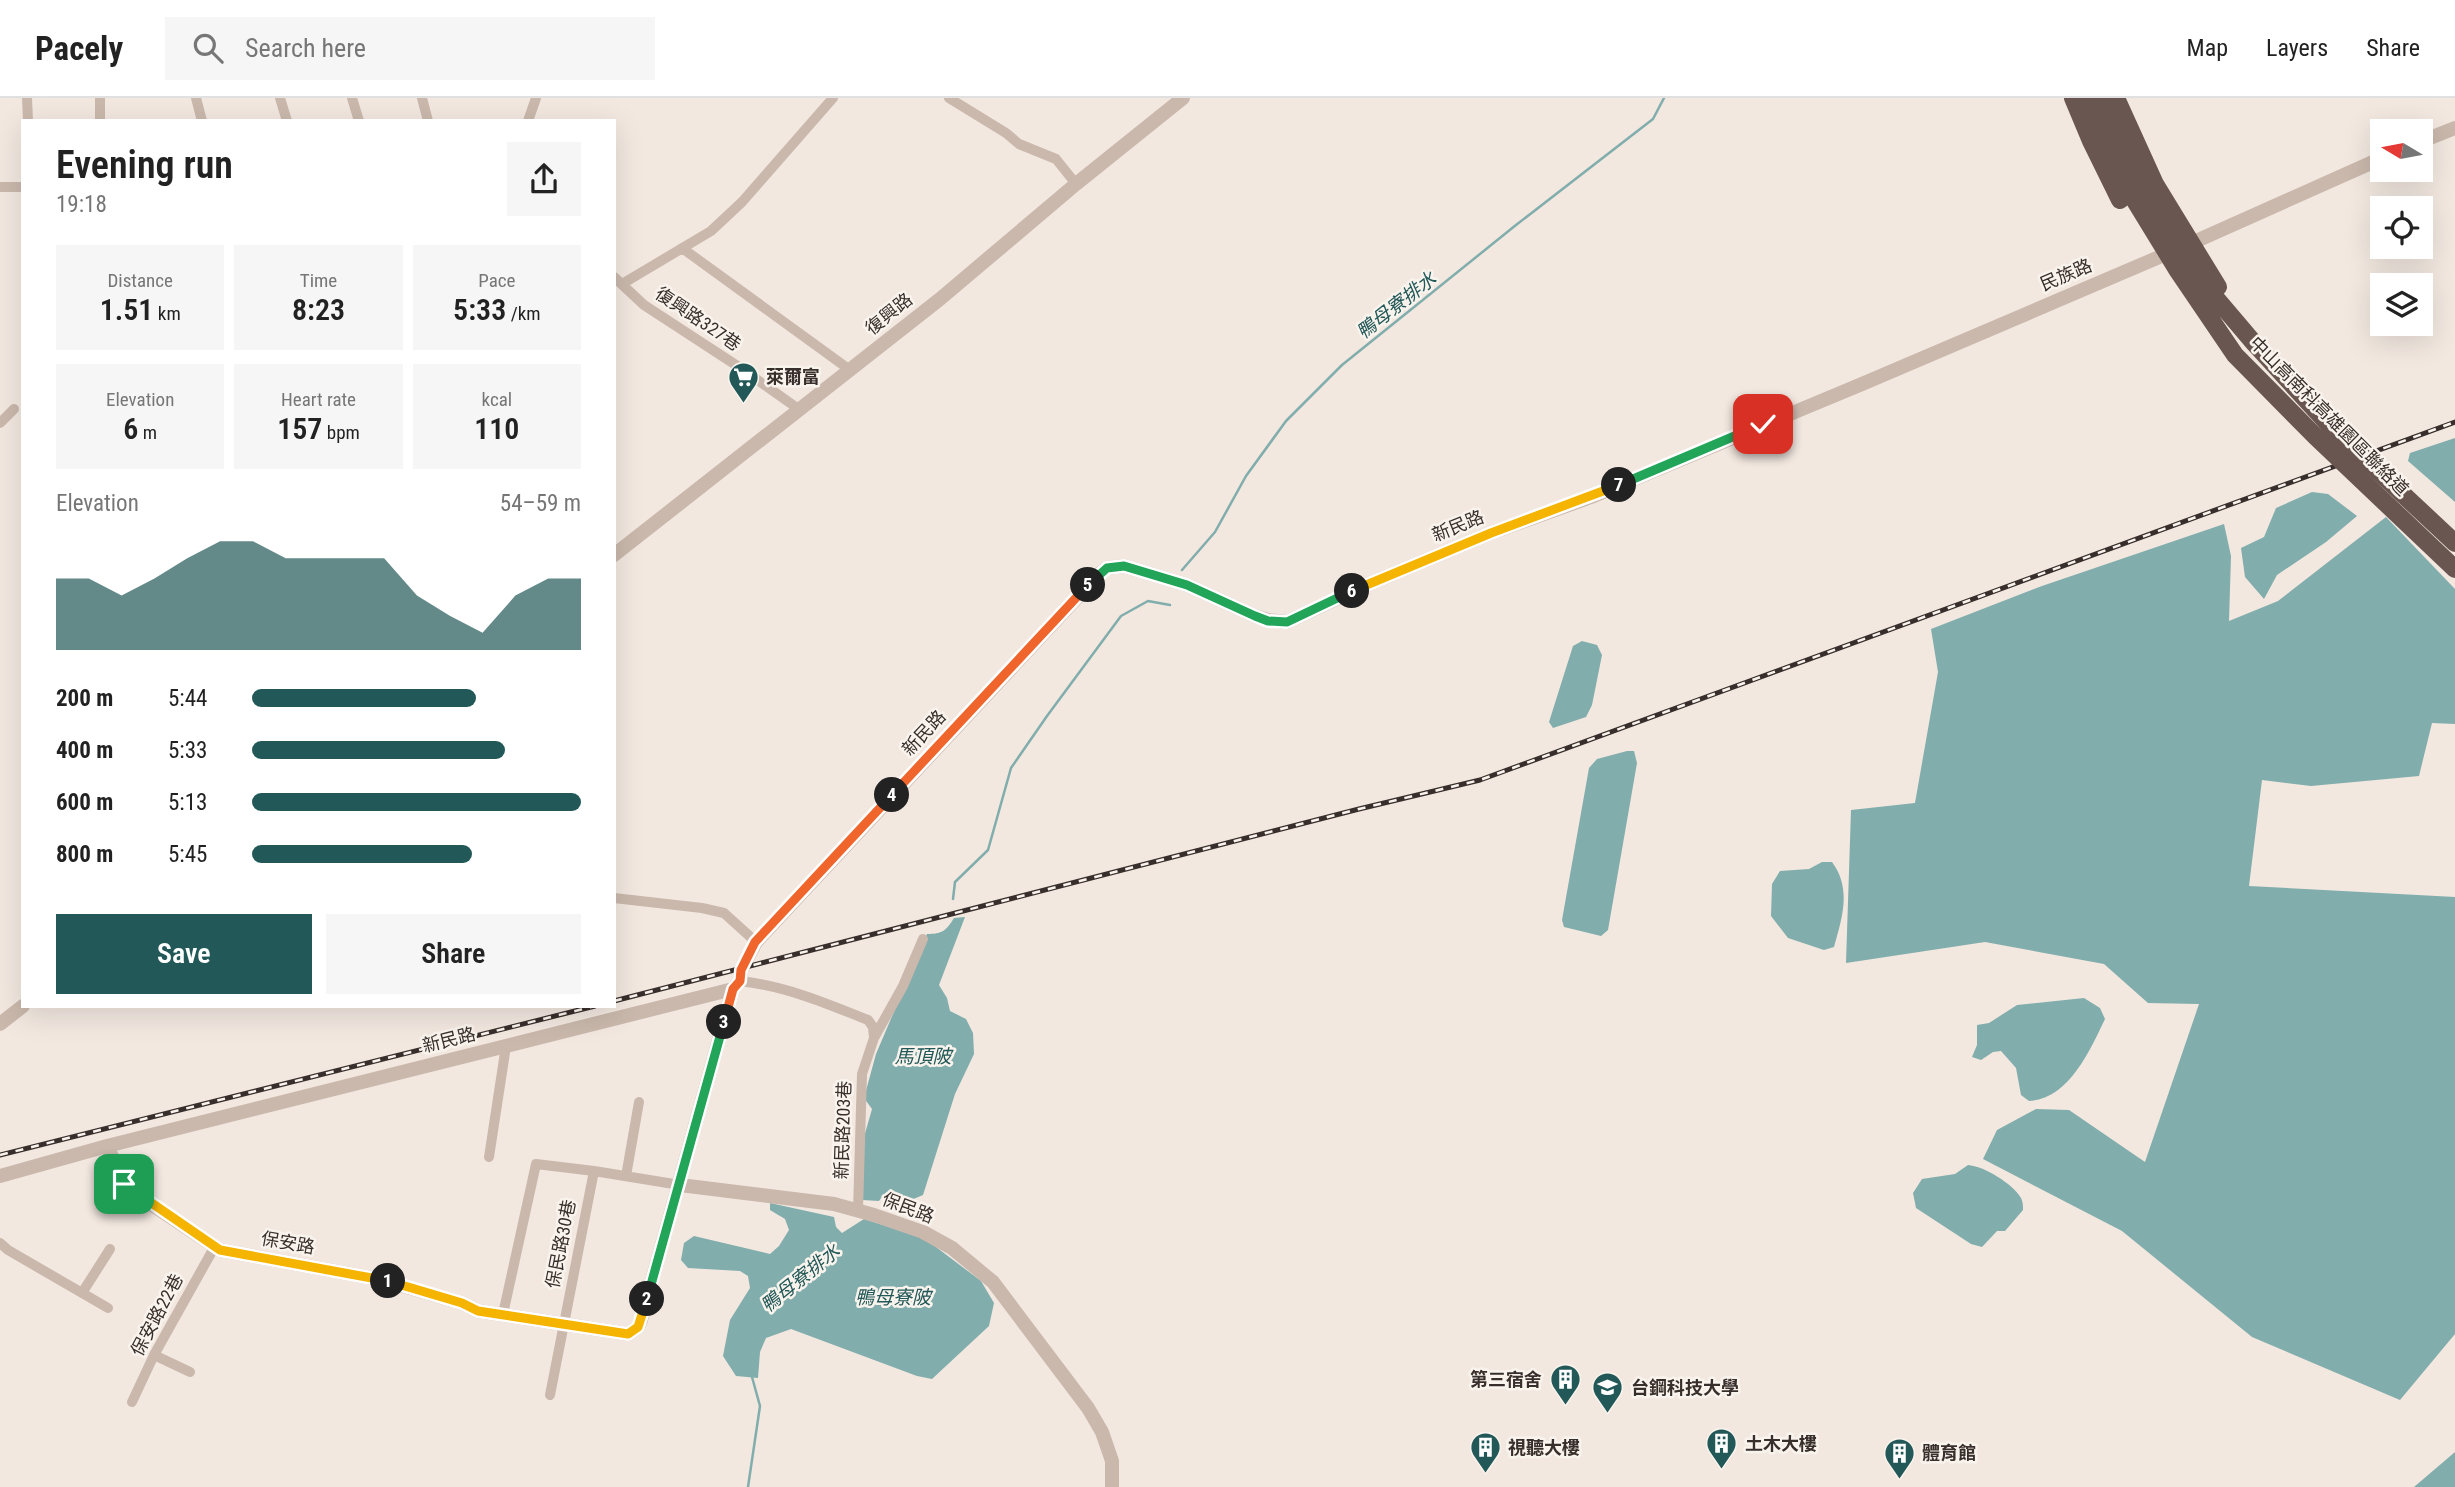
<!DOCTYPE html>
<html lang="en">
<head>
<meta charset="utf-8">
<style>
  :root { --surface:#fff; --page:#f6f6f6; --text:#222; --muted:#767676; --line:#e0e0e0; --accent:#225858 }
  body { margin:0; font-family:"Roboto Condensed","Noto Sans TC",sans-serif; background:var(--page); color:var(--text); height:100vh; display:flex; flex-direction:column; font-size:26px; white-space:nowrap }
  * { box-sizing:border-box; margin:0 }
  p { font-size:23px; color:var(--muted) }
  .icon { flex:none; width:38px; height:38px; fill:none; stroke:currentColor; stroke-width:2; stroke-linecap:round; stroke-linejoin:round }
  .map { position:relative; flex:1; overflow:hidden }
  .details { position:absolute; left:21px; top:21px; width:595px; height:889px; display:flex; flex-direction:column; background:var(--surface); border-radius:0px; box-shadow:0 7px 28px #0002 }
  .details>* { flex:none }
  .needle { width:46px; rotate:280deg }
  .tools { position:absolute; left:2370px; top:21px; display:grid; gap:14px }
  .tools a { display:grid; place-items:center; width:63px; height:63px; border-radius:0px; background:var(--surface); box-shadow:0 7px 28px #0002; font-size:35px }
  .pin { position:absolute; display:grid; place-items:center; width:60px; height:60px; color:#fff; margin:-30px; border-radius:14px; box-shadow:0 4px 10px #0006 }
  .km { position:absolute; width:35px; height:35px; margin:-18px; border-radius:50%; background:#222; color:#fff; font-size:19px; line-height:35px; text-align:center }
  .round { display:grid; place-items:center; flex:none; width:74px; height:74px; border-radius:0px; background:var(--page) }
  .headline { display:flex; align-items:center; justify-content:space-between; height:119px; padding:0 35px }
  h1 { font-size:38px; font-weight:600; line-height:52px }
  .metrics { display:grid; grid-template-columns:repeat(3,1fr); gap:10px; height:119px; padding:7px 35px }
  .metrics div { display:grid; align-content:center; border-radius:0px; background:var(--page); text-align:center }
  .metrics b { font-size:30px; font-weight:600 }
  .metrics small { font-size:19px; font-weight:400 }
  .metrics p { font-size:19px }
  .chart { height:196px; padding:14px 35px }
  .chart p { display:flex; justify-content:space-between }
  .chart svg { width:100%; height:126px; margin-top:7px; fill:var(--accent); opacity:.7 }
  .cta { display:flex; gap:14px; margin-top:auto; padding:14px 35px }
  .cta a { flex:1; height:80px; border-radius:0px; background:var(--accent); color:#fff; font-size:28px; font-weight:600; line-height:80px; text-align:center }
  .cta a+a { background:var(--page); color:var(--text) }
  ul { padding:0 35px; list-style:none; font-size:23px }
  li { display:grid; grid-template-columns:112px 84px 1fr; align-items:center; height:52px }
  li i { height:18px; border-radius:9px; background:var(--accent) }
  header { display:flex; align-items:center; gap:42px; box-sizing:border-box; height:98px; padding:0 35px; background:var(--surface); border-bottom:2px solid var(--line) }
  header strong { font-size:33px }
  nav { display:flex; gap:38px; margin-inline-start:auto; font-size:24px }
  .search { width:490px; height:63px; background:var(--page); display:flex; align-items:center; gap:18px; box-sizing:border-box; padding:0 24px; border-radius:0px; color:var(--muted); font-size:26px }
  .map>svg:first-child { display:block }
  .water { fill:#81adac }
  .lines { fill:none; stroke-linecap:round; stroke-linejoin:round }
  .stream { stroke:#81adac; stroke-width:2.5 }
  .minor { stroke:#cab8ac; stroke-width:10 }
  .tertiary { stroke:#cab8ac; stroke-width:14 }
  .rail-casing { stroke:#382e2b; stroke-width:5 }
  .rail { stroke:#f9f3ed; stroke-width:2.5; stroke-dasharray:8; stroke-linecap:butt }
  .trunk-bridge { stroke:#695650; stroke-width:18 }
  .split-1-casing { stroke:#fff; stroke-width:14 }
  .split-2-casing { stroke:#fff; stroke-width:14 }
  .split-3-casing { stroke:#fff; stroke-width:14 }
  .split-4-casing { stroke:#fff; stroke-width:14 }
  .split-5-casing { stroke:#fff; stroke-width:14 }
  .split-6-casing { stroke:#fff; stroke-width:14 }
  .split-7-casing { stroke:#fff; stroke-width:14 }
  .split-8-casing { stroke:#fff; stroke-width:14 }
  .split-1 { stroke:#f5b400; stroke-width:9 }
  .split-2 { stroke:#f5b400; stroke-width:9 }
  .split-3 { stroke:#22a559; stroke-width:9 }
  .split-4 { stroke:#f0652b; stroke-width:9 }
  .split-5 { stroke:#f0652b; stroke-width:9 }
  .split-6 { stroke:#22a559; stroke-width:9 }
  .split-7 { stroke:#f5b400; stroke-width:9 }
  .split-8 { stroke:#22a559; stroke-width:9 }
  .labels { text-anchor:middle; stroke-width:5; stroke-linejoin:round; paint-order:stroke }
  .street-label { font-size:18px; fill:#382e2b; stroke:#f9f3ed }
  .poi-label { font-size:18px; font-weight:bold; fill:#382e2b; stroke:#f9f3ed; text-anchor:start }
  .water-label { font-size:19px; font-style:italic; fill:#225858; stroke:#f9f3ed }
</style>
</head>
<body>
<header>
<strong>Pacely</strong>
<div class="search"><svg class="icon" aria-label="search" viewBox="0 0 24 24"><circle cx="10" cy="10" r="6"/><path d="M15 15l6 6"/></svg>Search here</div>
<nav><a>Map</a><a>Layers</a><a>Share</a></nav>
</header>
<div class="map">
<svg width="2455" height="1389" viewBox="0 0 2455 1389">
  <rect width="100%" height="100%" fill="#f2e8e0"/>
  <path class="water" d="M2455,340V404L2408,363L2410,355Z
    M2312,394L2328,396L2357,418L2326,444L2277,477L2264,501L2245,479L2241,450L2264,439L2276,410Z
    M2386,419L2455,491V626L2432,625L2419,678L2311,688L2262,682L2249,788L2455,799V1236L2400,1302L2252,1239L2122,1133L1983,1061L1997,1032L2036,1011L2069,1012L2145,1064L2199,906L2148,905L2104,866L1985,844L1846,865L1851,712L1915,705L1938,574L1931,531L2042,488L2224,426L2231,458L2229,523L2278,503Z
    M1582,543L1597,547L1602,557L1592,607L1586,619L1553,630L1549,624L1573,548Z
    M1627,653H1634L1637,665L1608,832L1601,838L1564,829L1562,822L1589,670L1597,661Z
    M1822,764H1832C1852,791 1842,820 1834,849L1824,852L1788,840L1771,818L1772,786L1780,773L1809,771Z
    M965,819L939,887L947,900L950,913L966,921L973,935L974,956L955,996L923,1097L911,1102L883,1097L879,1103L862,1102L864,1039L872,1011L864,1000L876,956L927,836C942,836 946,833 954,820Z
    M2084,900L2100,910L2105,921C2090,952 2069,1001 2029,1003L2021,997L2016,970L2001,953L1993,954L1981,962L1972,959L1977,947V927L1989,925L2017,907Z
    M1968,1067C1984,1068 2013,1086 2021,1100C2023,1104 2023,1108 2023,1112L2005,1133H1997L1982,1149L1971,1146L1916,1110L1913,1095L1922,1081L1955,1076Z
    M770,1105L834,1119L836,1129L842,1135L864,1121L924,1140L981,1183L994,1205L989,1228L932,1281L917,1278L791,1231L766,1240L760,1254L758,1280L736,1278L723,1258L730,1222L750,1190L748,1178L740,1173L688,1170L681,1162L684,1145L694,1138L770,1156L779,1148L789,1132L785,1121L770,1112Z
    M2455,1354V1389H2414Z"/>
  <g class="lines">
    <path class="stream" d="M1182,472L1215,434L1246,378L1286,323L1342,267L1516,127L1653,21L1664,0
      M953,801L955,784L988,752L1011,670L1047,618L1121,518L1148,503L1170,507
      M748,1389L760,1308L752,1279"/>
    <path class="minor" d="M27,0L28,23
      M100,0V23
      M196,0L202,23
      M280,0L287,23
      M352,0L359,23
      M422,0L428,23
      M949,0L1006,35L1019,46L1056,61L1076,86
      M528,23L536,0
      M0,89H23
      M682,150L850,272
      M614,179L644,207L739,269L800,312
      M622,186L711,133L742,104L833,0
      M0,325L14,311
      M614,800L702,810L724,815L756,844
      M740,883C785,888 826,905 868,922L873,929L874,940L862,976L858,1112
      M874,940L903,888L923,841
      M489,1059L506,948
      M626,1078L639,1004
      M0,1145L8,1152L108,1210
      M82,1195L110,1151
      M503,1216L536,1066L594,1073L680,1087
      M154,1257L190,1274
      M550,1297L594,1073
      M132,1304L154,1257L215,1148"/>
    <path class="tertiary" d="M2420,44L2455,30
      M614,457L940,201L1076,86L1183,0
      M0,926L23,908
      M107,1048L127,1090L220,1152L383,1182L462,1205L478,1213L628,1236L638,1229L641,1222L733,891
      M0,1078L107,1048L733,891L740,883L741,872L756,844L1099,476L1107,470L1124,468L1187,487L1255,518L1268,522L1287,524L1364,488L1491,435L1591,399L1862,286L2185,148L2382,60
      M680,1087L834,1106L874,1117L923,1134L952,1150L993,1184L1088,1310L1102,1334L1112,1363V1389"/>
    <defs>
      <path id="rail" d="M614,903L1359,711L1480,682L2455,324
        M0,1057L595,908"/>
    </defs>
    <use href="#rail" class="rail-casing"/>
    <use href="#rail" class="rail"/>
    <path class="trunk-bridge" d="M2073,0L2091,43L2120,102
      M2087,0L2126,88L2178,173L2235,257L2315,338L2455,471
      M2101,0L2139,84L2192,172L2254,245L2332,330L2455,445
      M2116,0L2155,86L2218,189"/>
  </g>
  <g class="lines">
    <defs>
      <path id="split-1" d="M124,1086L220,1152L388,1183"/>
      <path id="split-2" d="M388,1183L462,1205L478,1213L628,1236L638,1229L647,1201"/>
      <path id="split-3" d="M647,1201L724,924"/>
      <path id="split-4" d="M724,924L733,891L740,883L741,872L755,844L892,697"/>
      <path id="split-5" d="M892,697L1088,487"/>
      <path id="split-6" d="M1088,487L1107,470L1124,468L1187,487L1255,518L1268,523L1287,524L1352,493"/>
      <path id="split-7" d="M1352,493L1491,435L1619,387"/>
      <path id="split-8" d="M1619,387L1763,326"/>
    </defs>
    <use href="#split-1" class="split-1-casing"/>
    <use href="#split-2" class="split-2-casing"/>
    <use href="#split-3" class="split-3-casing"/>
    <use href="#split-4" class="split-4-casing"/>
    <use href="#split-5" class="split-5-casing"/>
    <use href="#split-6" class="split-6-casing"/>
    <use href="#split-7" class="split-7-casing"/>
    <use href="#split-8" class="split-8-casing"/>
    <use href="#split-1" class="split-1"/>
    <use href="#split-2" class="split-2"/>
    <use href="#split-3" class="split-3"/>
    <use href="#split-4" class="split-4"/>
    <use href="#split-5" class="split-5"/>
    <use href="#split-6" class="split-6"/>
    <use href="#split-7" class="split-7"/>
    <use href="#split-8" class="split-8"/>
  </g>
  <defs>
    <symbol id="supermarket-pin" viewBox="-11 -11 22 30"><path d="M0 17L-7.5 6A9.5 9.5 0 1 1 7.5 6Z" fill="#225858" stroke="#f9f3ed"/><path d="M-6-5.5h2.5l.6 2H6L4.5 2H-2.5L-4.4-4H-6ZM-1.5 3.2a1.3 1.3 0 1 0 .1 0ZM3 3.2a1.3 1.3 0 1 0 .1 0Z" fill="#fff"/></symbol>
    <symbol id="building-pin" viewBox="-11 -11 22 30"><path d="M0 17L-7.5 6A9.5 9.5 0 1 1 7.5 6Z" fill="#225858" stroke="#f9f3ed"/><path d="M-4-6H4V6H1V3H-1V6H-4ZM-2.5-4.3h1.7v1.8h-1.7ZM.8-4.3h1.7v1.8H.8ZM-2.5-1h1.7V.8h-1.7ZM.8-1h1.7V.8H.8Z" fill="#fff"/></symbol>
    <symbol id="university-pin" viewBox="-11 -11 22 30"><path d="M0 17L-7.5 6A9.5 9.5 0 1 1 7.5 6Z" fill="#225858" stroke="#f9f3ed"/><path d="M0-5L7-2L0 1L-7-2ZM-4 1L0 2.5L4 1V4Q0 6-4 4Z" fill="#fff"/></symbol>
  </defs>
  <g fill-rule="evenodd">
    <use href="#supermarket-pin" x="726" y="262" width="35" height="47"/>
    <use href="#building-pin" x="1548" y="1264" width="35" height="47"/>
    <use href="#university-pin" x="1590" y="1272" width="35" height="47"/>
    <use href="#building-pin" x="1704" y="1328" width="35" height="47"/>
    <use href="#building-pin" x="1468" y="1332" width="35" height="47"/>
    <use href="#building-pin" x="1882" y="1338" width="35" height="47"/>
  </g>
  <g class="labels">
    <g class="street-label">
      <text transform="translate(2066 177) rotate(-23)" y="6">民族路</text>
      <text transform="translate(889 216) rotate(-39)" y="6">復興路</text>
      <text transform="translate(698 221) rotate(34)" y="6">復興路327巷</text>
      <text transform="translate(2329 318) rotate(45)" y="6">中山高南科高雄園區聯絡道</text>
      <text transform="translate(1458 428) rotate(-22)" y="6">新民路</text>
      <text transform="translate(924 635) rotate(-47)" y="6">新民路</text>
      <text transform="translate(449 942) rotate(-14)" y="6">新民路</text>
      <text transform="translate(843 1032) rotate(-88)" y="6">新民路203巷</text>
      <text transform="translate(908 1110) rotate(21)" y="6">保民路</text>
      <text transform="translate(288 1145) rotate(10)" y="6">保安路</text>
      <text transform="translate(561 1146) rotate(-79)" y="6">保民路30巷</text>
      <text transform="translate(157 1217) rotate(-62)" y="6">保安路22巷</text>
    </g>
    <g class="poi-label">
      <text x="766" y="285">萊爾富</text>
      <text x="1542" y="1288" text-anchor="end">第三宿舍</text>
      <text x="1631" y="1296">台鋼科技大學</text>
      <text x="1745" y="1352">土木大樓</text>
      <text x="1508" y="1356">視聽大樓</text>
      <text x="1922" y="1361">體育館</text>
    </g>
    <g class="water-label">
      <text transform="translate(1396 207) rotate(-38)" y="7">鴨母寮排水</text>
      <text x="923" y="965">馬頂陂</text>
      <text transform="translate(800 1180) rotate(-39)" y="7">鴨母寮排水</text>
      <text x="893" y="1206">鴨母寮陂</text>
    </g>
  </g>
</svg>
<div class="tools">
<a><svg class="needle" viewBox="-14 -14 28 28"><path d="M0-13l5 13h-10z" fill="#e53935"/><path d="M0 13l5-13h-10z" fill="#767676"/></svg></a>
<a><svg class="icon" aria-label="locate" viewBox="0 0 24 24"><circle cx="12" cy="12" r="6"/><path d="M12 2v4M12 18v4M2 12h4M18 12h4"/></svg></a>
<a><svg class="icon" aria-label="layers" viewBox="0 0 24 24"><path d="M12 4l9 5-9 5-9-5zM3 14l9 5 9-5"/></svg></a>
</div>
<div class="pin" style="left:124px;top:1086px;background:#1e9e55"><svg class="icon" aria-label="arrive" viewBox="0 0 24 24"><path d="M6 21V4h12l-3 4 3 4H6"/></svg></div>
<div class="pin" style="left:1763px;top:326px;background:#d93025"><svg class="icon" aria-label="check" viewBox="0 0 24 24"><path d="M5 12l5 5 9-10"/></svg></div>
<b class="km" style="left:388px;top:1183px">1</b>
<b class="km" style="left:647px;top:1201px">2</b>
<b class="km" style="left:724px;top:924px">3</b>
<b class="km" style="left:892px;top:697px">4</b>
<b class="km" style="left:1088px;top:487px">5</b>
<b class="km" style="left:1352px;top:493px">6</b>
<b class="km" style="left:1619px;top:387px">7</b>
<section class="details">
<div class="headline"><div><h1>Evening run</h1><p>19:18</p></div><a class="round"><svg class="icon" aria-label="share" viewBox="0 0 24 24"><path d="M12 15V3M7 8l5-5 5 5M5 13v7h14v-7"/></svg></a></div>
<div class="metrics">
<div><p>Distance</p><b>1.51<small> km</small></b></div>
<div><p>Time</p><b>8:23</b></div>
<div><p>Pace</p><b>5:33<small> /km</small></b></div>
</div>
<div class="metrics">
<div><p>Elevation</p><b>6<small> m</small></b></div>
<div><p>Heart rate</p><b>157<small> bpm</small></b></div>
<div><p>kcal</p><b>110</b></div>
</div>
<div class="chart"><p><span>Elevation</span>54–59 m</p>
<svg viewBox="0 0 160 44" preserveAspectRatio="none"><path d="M0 44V19L10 19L20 25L30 19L40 12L50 6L60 6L70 12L80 12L90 12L100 12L110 25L120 32L130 38L140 25L150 19L160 19V44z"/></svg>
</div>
<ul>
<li><b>200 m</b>5:44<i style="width:68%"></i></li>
<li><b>400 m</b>5:33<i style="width:77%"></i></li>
<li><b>600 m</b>5:13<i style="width:100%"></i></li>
<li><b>800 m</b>5:45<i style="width:67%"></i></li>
</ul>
<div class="cta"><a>Save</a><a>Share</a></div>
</section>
</div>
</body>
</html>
